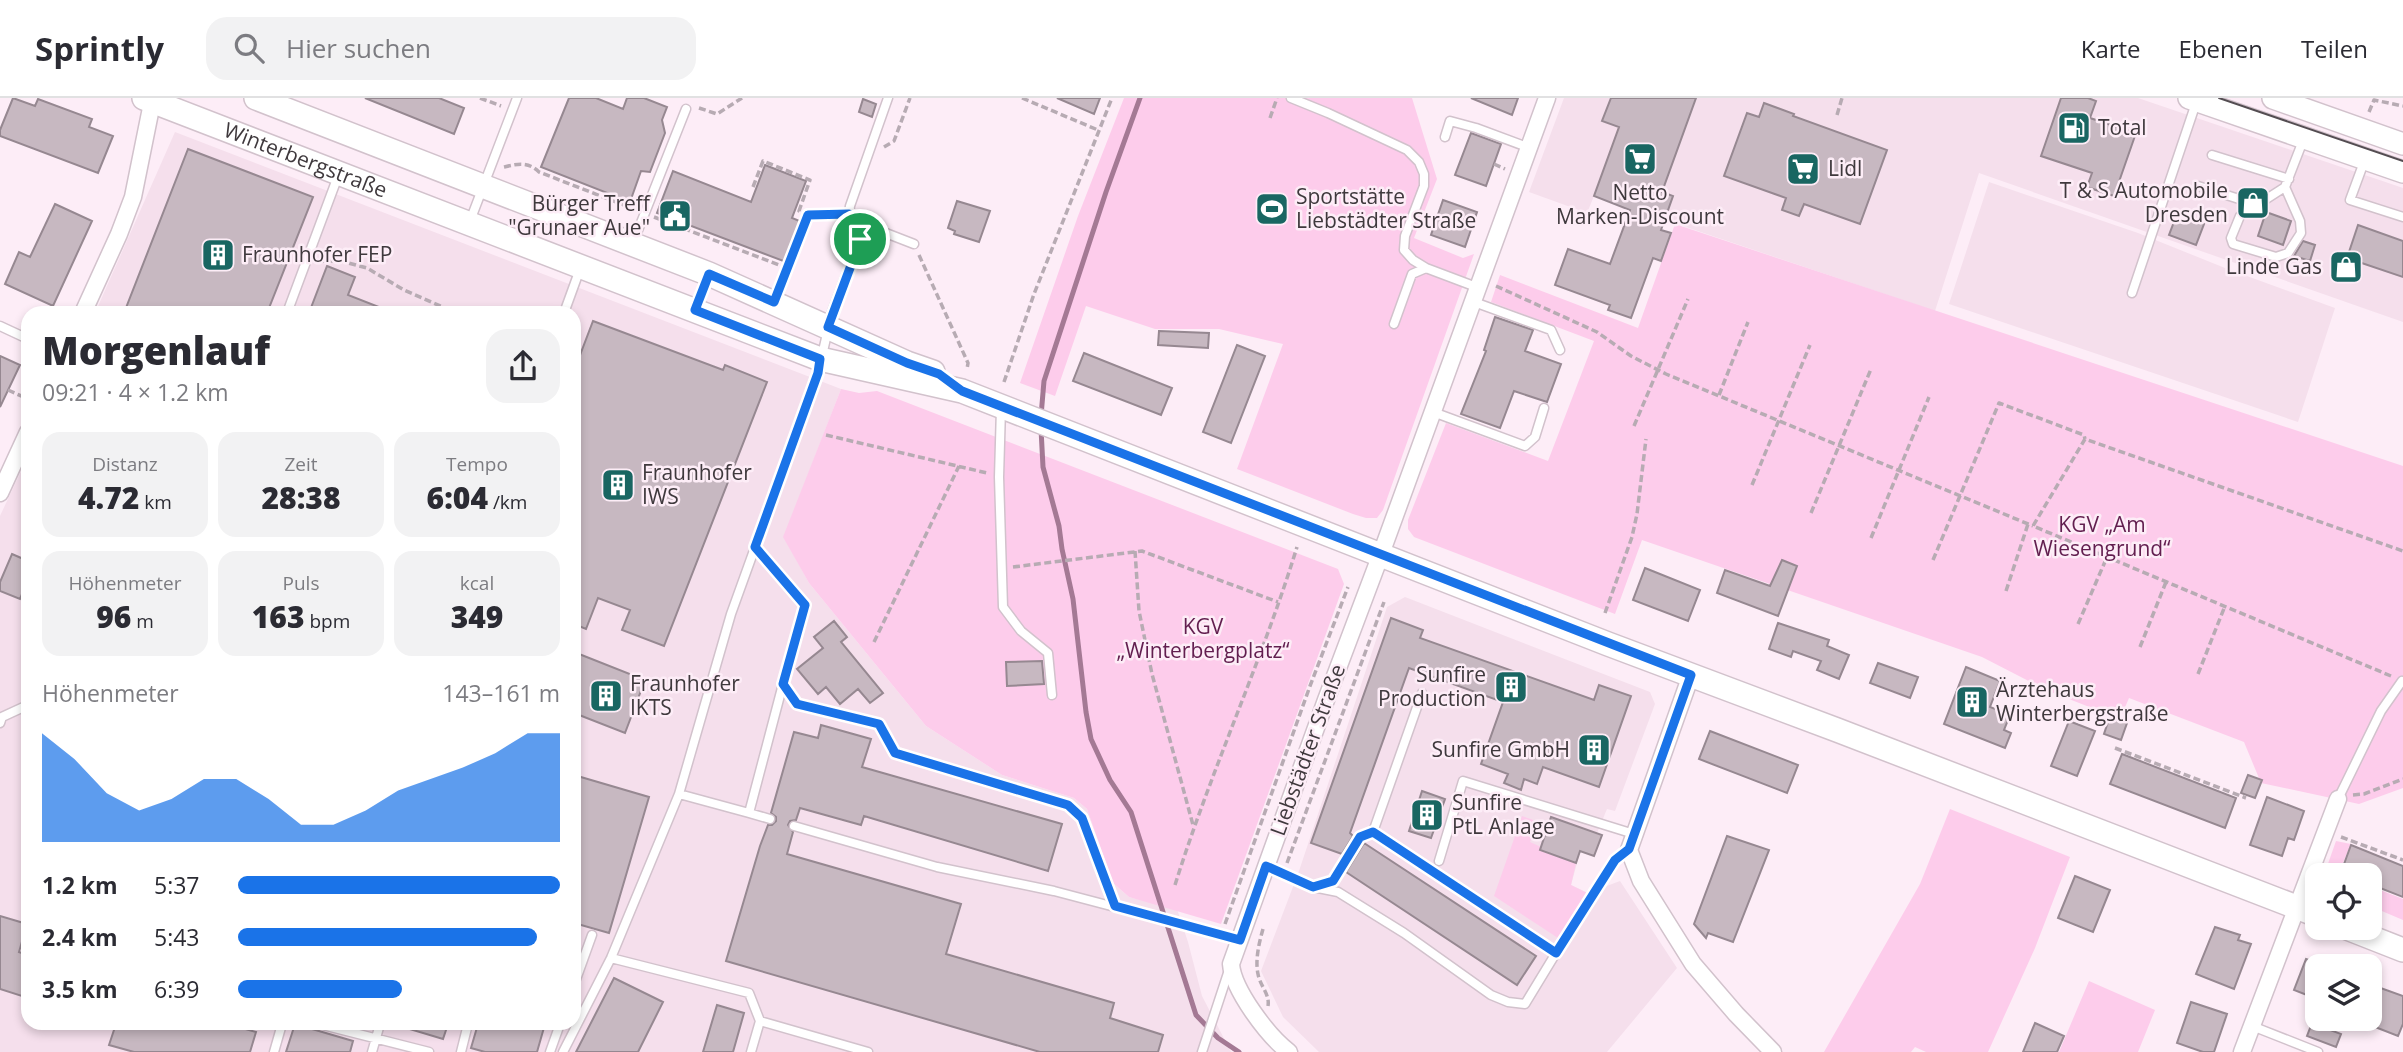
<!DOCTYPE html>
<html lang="de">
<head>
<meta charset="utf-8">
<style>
  :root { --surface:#fff; --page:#f2f2f3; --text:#2b2b33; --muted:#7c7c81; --line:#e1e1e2; --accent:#1a73e8 }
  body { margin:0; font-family:"Open Sans",sans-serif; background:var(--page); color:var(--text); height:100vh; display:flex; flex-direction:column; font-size:26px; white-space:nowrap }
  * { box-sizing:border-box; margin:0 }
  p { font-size:23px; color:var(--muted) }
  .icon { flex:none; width:38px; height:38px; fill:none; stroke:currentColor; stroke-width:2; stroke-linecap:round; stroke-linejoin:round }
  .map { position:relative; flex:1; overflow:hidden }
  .details { position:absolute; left:21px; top:208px; width:560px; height:724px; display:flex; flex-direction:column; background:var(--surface); border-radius:21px; box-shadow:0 4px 10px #0003 }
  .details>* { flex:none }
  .tools { position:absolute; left:2305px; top:765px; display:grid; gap:14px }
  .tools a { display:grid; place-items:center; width:77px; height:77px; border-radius:14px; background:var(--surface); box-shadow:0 4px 10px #0003; font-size:35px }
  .pin { position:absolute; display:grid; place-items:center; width:60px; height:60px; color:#fff; margin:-30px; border:4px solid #fff; border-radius:50%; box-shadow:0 2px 7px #0007 }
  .round { display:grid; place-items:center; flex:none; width:74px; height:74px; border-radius:21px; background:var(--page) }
  .headline { display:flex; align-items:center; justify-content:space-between; height:119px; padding:0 21px }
  h1 { font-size:38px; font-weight:800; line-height:52px }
  .stats { display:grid; grid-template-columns:repeat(3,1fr); gap:10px; height:119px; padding:7px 21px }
  .stats div { display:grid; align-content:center; border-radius:18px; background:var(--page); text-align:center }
  .stats b { font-size:30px; font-weight:800 }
  .stats small { font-size:19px; font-weight:400 }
  .stats p { font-size:19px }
  .chart { height:196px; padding:14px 21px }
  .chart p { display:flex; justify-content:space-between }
  .chart svg { width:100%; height:126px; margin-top:7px; fill:var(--accent); opacity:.7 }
  ul { padding:0 21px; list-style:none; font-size:23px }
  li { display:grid; grid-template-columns:112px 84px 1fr; align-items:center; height:52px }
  li i { height:18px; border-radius:9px; background:var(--accent) }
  header { display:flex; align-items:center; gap:42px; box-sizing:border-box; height:98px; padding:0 35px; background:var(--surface); border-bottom:2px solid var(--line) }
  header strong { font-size:33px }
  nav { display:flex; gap:38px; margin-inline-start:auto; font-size:24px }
  .search { width:490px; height:63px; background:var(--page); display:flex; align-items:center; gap:18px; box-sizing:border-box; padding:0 24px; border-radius:21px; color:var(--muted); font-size:26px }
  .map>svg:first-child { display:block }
  .built { fill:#f5dfec }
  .green { fill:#fdcceb }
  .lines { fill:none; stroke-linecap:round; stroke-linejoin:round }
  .stream { stroke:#a47994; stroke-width:5 }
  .building { fill:#c7b8c1; stroke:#968891; stroke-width:2 }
  .service-casing { stroke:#d2c2cc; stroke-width:11 }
  .minor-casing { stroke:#d2c2cc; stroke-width:19 }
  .tertiary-casing { stroke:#d2c2cc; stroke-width:24 }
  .secondary-casing { stroke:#d2c2cc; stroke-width:26 }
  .path { stroke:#b7abb3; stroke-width:3.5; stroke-dasharray:7 3.5; stroke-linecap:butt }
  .service { stroke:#fff; stroke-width:8 }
  .minor { stroke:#fff; stroke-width:16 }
  .tertiary { stroke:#fff; stroke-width:21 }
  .secondary { stroke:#fff; stroke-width:23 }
  .tram { stroke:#544d52; stroke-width:2 }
  .route-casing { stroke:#fff; stroke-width:14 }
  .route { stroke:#1a73e8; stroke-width:9 }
  .labels { text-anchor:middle; stroke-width:5; stroke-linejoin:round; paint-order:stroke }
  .poi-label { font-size:21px; fill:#3f393d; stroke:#fdedf7; text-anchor:start }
  .street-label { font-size:21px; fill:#3f393d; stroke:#fdedf7 }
  .park-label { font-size:21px; fill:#621e4f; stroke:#fdedf7 }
</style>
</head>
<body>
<header>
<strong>Sprintly</strong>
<div class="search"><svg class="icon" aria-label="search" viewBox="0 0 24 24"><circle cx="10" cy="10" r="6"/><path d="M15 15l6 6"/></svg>Hier suchen</div>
<nav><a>Karte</a><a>Ebenen</a><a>Teilen</a></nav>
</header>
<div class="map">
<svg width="2403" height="954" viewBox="0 0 2403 954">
  <rect width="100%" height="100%" fill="#fdedf7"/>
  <path class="built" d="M1564,0H2138L2403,90V224L1979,75L1935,213L1594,98L1587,115L1529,94Z
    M175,34L841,291L784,439L809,485L926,628L1002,677L1074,700L1087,711L1113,785L1129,799L1177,811L1188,844L1202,898L1231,954H0V418L28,358V926H574V215H95Z
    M1989,84L2138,135L2225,170L2335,210L2298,324L1949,206Z
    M1405,499L1650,594L1655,606L1615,713L1607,711L1597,735L1602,737L1594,758L1580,754L1571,787L1588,795L1620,783L1677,870L1607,954H1319L1283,919L1261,873L1299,773L1387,509Z"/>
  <path class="green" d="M1124,0H1412L1437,81L1414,140L1463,160L1474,156L1383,412L1377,420H1366L1353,416L1237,371L1283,246L1219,231H1155L1086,208L1055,298L1020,285L1078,118Z
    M1675,126L2403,368V690L2359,706L2261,685L2244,644L2129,600L2120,621L2046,592L1982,559L1642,442L1615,516L1414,439L1408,431V422L1446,325L1548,363L1594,243L1491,204L1500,177L1638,230Z
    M841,291L859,295L877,293L1338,471L1344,486L1221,826L1129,799L1113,785L1087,711L1074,700L1002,677L926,628L809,485L783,439Z
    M1950,711L2070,759L2035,850L1988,954H1926L1915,949L1911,954H1824L1920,786Z
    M1522,718L1539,724L1530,744L1541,749L1540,752L1576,765L1571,787L1587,795L1558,840L1494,798Z
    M2336,743L2351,746L2338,776L2340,777H2324Z
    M2370,788L2403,801V822L2370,808Z
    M2089,883L2155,912L2138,954H2059Z"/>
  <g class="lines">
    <path class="stream" d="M1041,318L1044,283L1106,94L1140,0
      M1041,331L1043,369L1059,428L1062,451L1073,501L1086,614L1091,641L1110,682L1131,714L1196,917L1218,940L1239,954"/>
  </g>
  <path class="building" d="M13,0L35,8L38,1L92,21L89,29L113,38L98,75L0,38V32Z
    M365,0H439L464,10L454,36Z
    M569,0H596L623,11L627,0H644L667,9L662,22L665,35L650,74L641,73L630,104L541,69Z
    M1057,0H1100L1094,16Z
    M1471,0H1518L1512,17Z
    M1611,0H1696L1662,94L1673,98L1661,132L1671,135L1661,163L1653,160L1631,220L1608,212L1610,207L1555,187L1568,151L1610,166L1630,112L1594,98L1619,29L1602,23Z
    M2061,0H2088L2096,3L2090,20L2136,35L2114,98L2087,89L2092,75L2041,58Z
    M863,1L876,6L872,19L859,14Z
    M1764,5L1794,16L1793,18L1887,52L1860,126L1804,106L1799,118L1782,112L1786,100L1724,78L1747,15L1759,19Z
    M1471,35L1501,46L1486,88L1455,77Z
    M188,51L313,99L267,215H124Z
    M765,67L806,83L792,120L802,124L786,164L657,115L673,73L751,104Z
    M1443,102L1477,114L1465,149L1431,137Z
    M957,103L990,113L979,144L954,136L955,133L948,130Z
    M55,106L92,123L53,208L5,186L19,154L30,159Z
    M2266,114L2291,123L2283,147L2258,138Z
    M2177,116L2204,126L2196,147L2169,137Z
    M2358,127L2403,143V179L2347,160Z
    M2303,143L2315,147L2310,163L2294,158Z
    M327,168L355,179L348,197L394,215H309Z
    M1495,219L1533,232L1525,253L1561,266L1547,304L1514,293L1500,330L1461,316L1486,253L1484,252Z
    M593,223L723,272L725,267L767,284L664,548L622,532L630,512L598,500L586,531L574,526V273Z
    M1159,233L1209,235L1208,250L1158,247Z
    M1237,247L1265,258L1231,345L1203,334Z
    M1084,255L1172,290L1161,317L1073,283Z
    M0,258L20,267L0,309Z
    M12,456L28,463V482L20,501L0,493V484Z
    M1782,462L1797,468L1778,518L1717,495L1725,472L1770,488Z
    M1645,470L1700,492L1688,523L1633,502Z
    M1391,520L1423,532L1420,540L1594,602L1599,587L1631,598L1599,689L1543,669L1537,686L1524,681L1521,692L1504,685L1508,676L1481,666L1503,604L1409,570L1350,735L1353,738L1342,756L1311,745Z
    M834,523L847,539L841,544L883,595L870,605L858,591L840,606L826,589L818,596L797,571L823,550L814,539Z
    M1778,525L1829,542L1827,548L1849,557L1839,581L1817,572L1821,563L1793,553L1791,559L1769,551Z
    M574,554L645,582L625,635L574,615Z
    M1042,563L1044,586L1007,588L1006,564Z
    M1878,565L1918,579L1910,600L1870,585Z
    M1966,569L2000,583L1990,609L2010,617L2004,632L2011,635L2005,650L1944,626Z
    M2110,618L2127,625L2121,642L2104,636Z
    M2069,623L2095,633L2077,678L2051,668Z
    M821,627L871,641L862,669L1062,726L1048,773L864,718L861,727L800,710L796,722L790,723L788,727L793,734L787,756L961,806L946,856L1114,905L1110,920L1163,937L1158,954H1040L726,863L760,748L768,727H772L776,723V719L771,715L794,634L818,640Z
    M1710,633L1798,667L1787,695L1699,661Z
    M2122,656L2236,700L2225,730L2110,686Z
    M574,677L649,699L609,835L574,825Z
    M2248,677L2262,682L2255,700L2241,695Z
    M1422,693L1445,701L1431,740L1409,733Z
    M2267,699L2304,713L2294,742L2288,740L2282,758L2250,747Z
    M1551,719L1602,737L1594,758L1580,753L1576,765L1540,752Z
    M1727,738L1769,752L1733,844L1708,835L1706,840L1694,826Z
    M1364,745L1536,858L1517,887L1346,774Z
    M2351,747L2403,768V799L2370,786V777H2340Z
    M2075,778L2110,792L2093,834L2058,820Z
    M0,818L27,826L19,854L28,857V900L0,891Z
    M2215,829L2240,837L2238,842L2251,846L2234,891L2196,876Z
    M2306,861L2317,865V901L2294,892Z
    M614,880L663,904L638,954H576Z
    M2375,888L2403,898V926L2398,938L2370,927V901Z
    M2191,904L2227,916L2214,954H2203L2177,945Z
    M717,907L744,915L733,954H703Z
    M2035,925L2064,938L2057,954H2023Z
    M2312,925L2341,936L2336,949L2307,938Z
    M116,926H228L256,934L250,954H134L109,947Z
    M295,926L353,943L350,954H286Z
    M403,926H448L443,941L403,929Z
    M478,926H545L537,954H485L471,950Z"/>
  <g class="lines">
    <defs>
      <path id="service" d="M1291,0L1328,15L1407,52L1419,64L1424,76V88L1405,138L1404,152L1413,162L1426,170
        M1445,39L1450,23L1476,30L1530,50
        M2212,57L2289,81
        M2364,64L2350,102L2403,119
        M2198,88L2258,107
        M2285,89L2300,123L2301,135L2288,155L2276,159L2233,146L2231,140L2240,118L2285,89L2304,40
        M470,123L517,0
        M865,127L849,116L850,108L888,0
        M633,145L686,11
        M2132,195L2196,5
        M1474,204L1551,232L1560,252
        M696,210L708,179
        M287,215L338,78
        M564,215L580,171
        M1394,226L1412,176L1426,170L1479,190
        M0,228L28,241
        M1001,310L999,379L1003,509L1021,533L1048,555L1052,597
        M1433,314L1525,348L1535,339L1544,310
        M755,449L805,507L783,586L798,606L879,626L895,655L1068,707L1082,720L1115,808
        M1422,595L1373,734L1556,855L1615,762L1629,752
        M0,625L2,619L28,607
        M679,696L749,715
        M2338,701L2381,613L2402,583
        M770,721L749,715L783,586
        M794,728L937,769L1054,793L1240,842
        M1439,763L1463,683L1634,736
        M1266,768L1313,789L1333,783L1360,739L1373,734
        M1313,789L1338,794L1404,835L1491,897L1508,904L1525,906L1556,855
        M611,860L749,895L760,923
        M574,887L592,837
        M319,926L429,954
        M2252,928L2318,954
        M274,954L282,926
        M372,954L380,926
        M461,954L468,926
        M550,954L560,926
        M563,954L611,860L679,696L731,516L818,275L832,214L865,127L914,146
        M751,954L760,923L868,954
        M1202,954L1229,872"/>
      <path id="minor" d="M83,215L119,136L133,99L153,0
        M0,395L28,334
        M1691,577L1629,752L1641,783L1693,866L1736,916L1773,954
        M1289,954C1268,938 1233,892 1231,866L1326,602L1381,456L1547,0
        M2242,954L2338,701"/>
      <path id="tertiary" d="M2189,0L2403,74
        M2273,0L2403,46"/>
      <g id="secondary">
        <path id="s1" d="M144,0L820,261L962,293L1608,546L1837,632L2317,817"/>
        <path d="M256,0L709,176L907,265L933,274"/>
        <path d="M2347,830L2403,852"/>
      </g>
    </defs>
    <use href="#service" class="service-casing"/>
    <use href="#minor" class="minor-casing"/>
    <use href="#tertiary" class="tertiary-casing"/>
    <use href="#secondary" class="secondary-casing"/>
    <path class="path" d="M480,0L501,8
      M1022,0L1098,32
      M699,10L717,16L742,0
      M2369,14L2374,2L2403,8
      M1837,17L1842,0
      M1270,20L1277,0
      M884,49L894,43L910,0
      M1494,66L1505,71
      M504,69C517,66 528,63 539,74L634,111
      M753,89L763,63L810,82L799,113L808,117L838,116
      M654,119L787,170
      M919,157L968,265L967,271
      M318,163H341L367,170L404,192L445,210L462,215
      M781,186L808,117
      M1496,188L1597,234L1631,258L1666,276L2033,428
      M1004,284L1034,196L1112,0
      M8,292L28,301
      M1719,297L1748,224
      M1634,328L1688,201
      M826,337L987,375
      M1752,387L1810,247
      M1811,415L1871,271
      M1871,440L1929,299
      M1135,453L1139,513L1152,576L1193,727
      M1933,462L1999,305L2084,337L2085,341
      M1013,469L1142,453L1278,504
      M2006,493L2028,426
      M1605,515L1632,439L1637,416L1646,341
      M2078,526L2107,459
      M874,544L959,368
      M2140,549L2166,484
      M2198,576L2225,508
      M2391,578L2033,428L2085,341L2403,453
      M2115,650L2246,700
      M2353,697L2364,696L2403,681
      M2341,739L2403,762
      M1287,765L1384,504
      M1175,787C1211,672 1262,563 1297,449
      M1225,826L1310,588L1348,489
      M1263,831C1259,845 1255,862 1258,876C1260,888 1270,896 1268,908"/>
    <use href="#service" class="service"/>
    <use href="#minor" class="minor"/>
    <use href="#tertiary" class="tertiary"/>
    <use href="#secondary" class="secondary"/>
    <path class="tram" d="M2219,0L2403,63"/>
  </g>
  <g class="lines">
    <defs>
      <path id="route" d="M849,116L866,127L828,229L907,265L939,276L962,293L1691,577L1629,751L1615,762L1556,855L1373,734L1360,739L1333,783L1313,789L1266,768L1240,842L1115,808L1082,720L1068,707L895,655L879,626L797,606L783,586L805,507L755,449L818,275L820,261L695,212L709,176L774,204L808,117Z"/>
    </defs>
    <use href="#route" class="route-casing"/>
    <use href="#route" class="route"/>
  </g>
  <defs>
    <symbol id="fuel-square" viewBox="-11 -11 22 22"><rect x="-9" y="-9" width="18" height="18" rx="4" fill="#196662" stroke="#fdedf7"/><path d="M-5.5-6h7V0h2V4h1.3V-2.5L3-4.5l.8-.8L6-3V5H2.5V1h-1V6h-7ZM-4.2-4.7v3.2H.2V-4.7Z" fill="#fff"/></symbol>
    <symbol id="supermarket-square" viewBox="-11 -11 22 22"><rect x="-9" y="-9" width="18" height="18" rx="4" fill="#196662" stroke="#fdedf7"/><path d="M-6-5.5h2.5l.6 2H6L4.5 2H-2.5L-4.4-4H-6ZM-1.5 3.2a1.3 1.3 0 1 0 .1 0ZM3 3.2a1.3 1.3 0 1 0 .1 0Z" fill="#fff"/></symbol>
    <symbol id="shop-square" viewBox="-11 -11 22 22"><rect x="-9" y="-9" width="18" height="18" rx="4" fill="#196662" stroke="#fdedf7"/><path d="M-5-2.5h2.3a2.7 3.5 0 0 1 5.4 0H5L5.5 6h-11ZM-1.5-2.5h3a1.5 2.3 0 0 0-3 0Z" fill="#fff"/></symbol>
    <symbol id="stadium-square" viewBox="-11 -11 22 22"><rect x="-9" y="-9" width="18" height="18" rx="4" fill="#196662" stroke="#fdedf7"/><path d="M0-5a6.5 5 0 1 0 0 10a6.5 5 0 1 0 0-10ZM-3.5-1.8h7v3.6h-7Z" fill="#fff"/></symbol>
    <symbol id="civic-square" viewBox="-11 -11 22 22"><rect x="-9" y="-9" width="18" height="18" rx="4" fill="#196662" stroke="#fdedf7"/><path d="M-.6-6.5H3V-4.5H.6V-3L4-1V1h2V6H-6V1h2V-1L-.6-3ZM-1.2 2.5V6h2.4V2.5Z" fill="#fff"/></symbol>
    <symbol id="building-square" viewBox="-11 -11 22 22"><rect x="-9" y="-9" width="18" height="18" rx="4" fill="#196662" stroke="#fdedf7"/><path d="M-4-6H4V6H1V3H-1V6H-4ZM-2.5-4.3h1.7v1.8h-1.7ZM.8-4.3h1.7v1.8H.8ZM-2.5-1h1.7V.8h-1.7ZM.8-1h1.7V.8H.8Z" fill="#fff"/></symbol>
  </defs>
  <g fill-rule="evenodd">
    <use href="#fuel-square" x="2055" y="11" width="38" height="38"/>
    <use href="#supermarket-square" x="1621" y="42" width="38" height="38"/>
    <use href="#supermarket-square" x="1784" y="52" width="38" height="38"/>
    <use href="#shop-square" x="2234" y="86" width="38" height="38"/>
    <use href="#stadium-square" x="1253" y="92" width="38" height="38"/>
    <use href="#civic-square" x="656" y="99" width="38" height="38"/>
    <use href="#building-square" x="199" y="138" width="38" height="38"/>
    <use href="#shop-square" x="2327" y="150" width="38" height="38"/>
    <use href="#building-square" x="599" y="368" width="38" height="38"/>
    <use href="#building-square" x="1492" y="570" width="38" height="38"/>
    <use href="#building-square" x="587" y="579" width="38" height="38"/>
    <use href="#building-square" x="1953" y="585" width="38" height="38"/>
    <use href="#building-square" x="1575" y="633" width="38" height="38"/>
    <use href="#building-square" x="1408" y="698" width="38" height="38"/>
  </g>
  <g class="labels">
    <g class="poi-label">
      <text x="2098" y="37">Total</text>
      <text x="1828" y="78">Lidl</text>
      <text x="2228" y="100" text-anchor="end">T &amp; S Automobile<tspan x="2228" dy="24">Dresden</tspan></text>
      <text x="1640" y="102" text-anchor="middle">Netto<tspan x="1640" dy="24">Marken-Discount</tspan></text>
      <text x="1296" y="106">Sportstätte<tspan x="1296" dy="24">Liebstädter Straße</tspan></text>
      <text x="650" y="113" text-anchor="end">Bürger Treff<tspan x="650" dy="24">"Grunaer Aue"</tspan></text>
      <text x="242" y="164">Fraunhofer FEP</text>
      <text x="2322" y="176" text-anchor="end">Linde Gas</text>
      <text x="642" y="382">Fraunhofer<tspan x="642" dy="24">IWS</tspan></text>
      <text x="1486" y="584" text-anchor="end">Sunfire<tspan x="1486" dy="24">Production</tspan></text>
      <text x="630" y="593">Fraunhofer<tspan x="630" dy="24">IKTS</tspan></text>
      <text x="1996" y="599">Ärztehaus<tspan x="1996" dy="24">Winterbergstraße</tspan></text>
      <text x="1570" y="659" text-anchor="end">Sunfire GmbH</text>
      <text x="1452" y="712">Sunfire<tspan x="1452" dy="24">PtL Anlage</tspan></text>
    </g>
    <g class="street-label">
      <text dy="7" stroke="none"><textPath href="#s1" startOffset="173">Winterbergstraße</textPath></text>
      <text transform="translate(1308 652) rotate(-70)" y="7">Liebstädter Straße</text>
    </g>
    <g class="park-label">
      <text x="2102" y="434">KGV „Am<tspan x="2102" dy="24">Wiesengrund“</tspan></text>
      <text x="1203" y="536">KGV<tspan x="1203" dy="24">„Winterbergplatz“</tspan></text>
    </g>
  </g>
</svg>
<div class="tools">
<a><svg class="icon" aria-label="locate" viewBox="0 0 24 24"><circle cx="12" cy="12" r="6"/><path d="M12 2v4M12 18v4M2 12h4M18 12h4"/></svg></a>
<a><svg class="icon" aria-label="layers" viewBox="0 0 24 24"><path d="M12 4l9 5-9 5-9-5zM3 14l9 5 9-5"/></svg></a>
</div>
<div class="pin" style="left:860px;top:141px;background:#1e9e55"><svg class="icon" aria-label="arrive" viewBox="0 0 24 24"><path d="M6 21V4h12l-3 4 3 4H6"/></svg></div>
<section class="details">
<div class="headline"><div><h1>Morgenlauf</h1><p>09:21 · 4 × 1.2 km</p></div><a class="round"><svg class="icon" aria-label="share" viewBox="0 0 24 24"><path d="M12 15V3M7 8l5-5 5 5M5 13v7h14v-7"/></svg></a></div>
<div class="stats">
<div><p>Distanz</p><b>4.72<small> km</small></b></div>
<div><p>Zeit</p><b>28:38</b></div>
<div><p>Tempo</p><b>6:04<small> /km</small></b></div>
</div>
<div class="stats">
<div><p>Höhenmeter</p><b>96<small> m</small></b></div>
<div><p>Puls</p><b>163<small> bpm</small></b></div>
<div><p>kcal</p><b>349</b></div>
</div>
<div class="chart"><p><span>Höhenmeter</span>143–161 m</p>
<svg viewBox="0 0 160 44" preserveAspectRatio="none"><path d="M0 44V6L10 15L20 27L30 33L40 29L50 22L60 22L70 29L80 38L90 38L100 33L110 26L120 22L130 18L140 13L150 6L160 6V44z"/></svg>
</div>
<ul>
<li><b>1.2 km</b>5:37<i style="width:100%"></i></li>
<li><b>2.4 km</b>5:43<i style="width:93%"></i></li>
<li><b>3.5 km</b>6:39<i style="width:51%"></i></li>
</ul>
</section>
</div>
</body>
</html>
